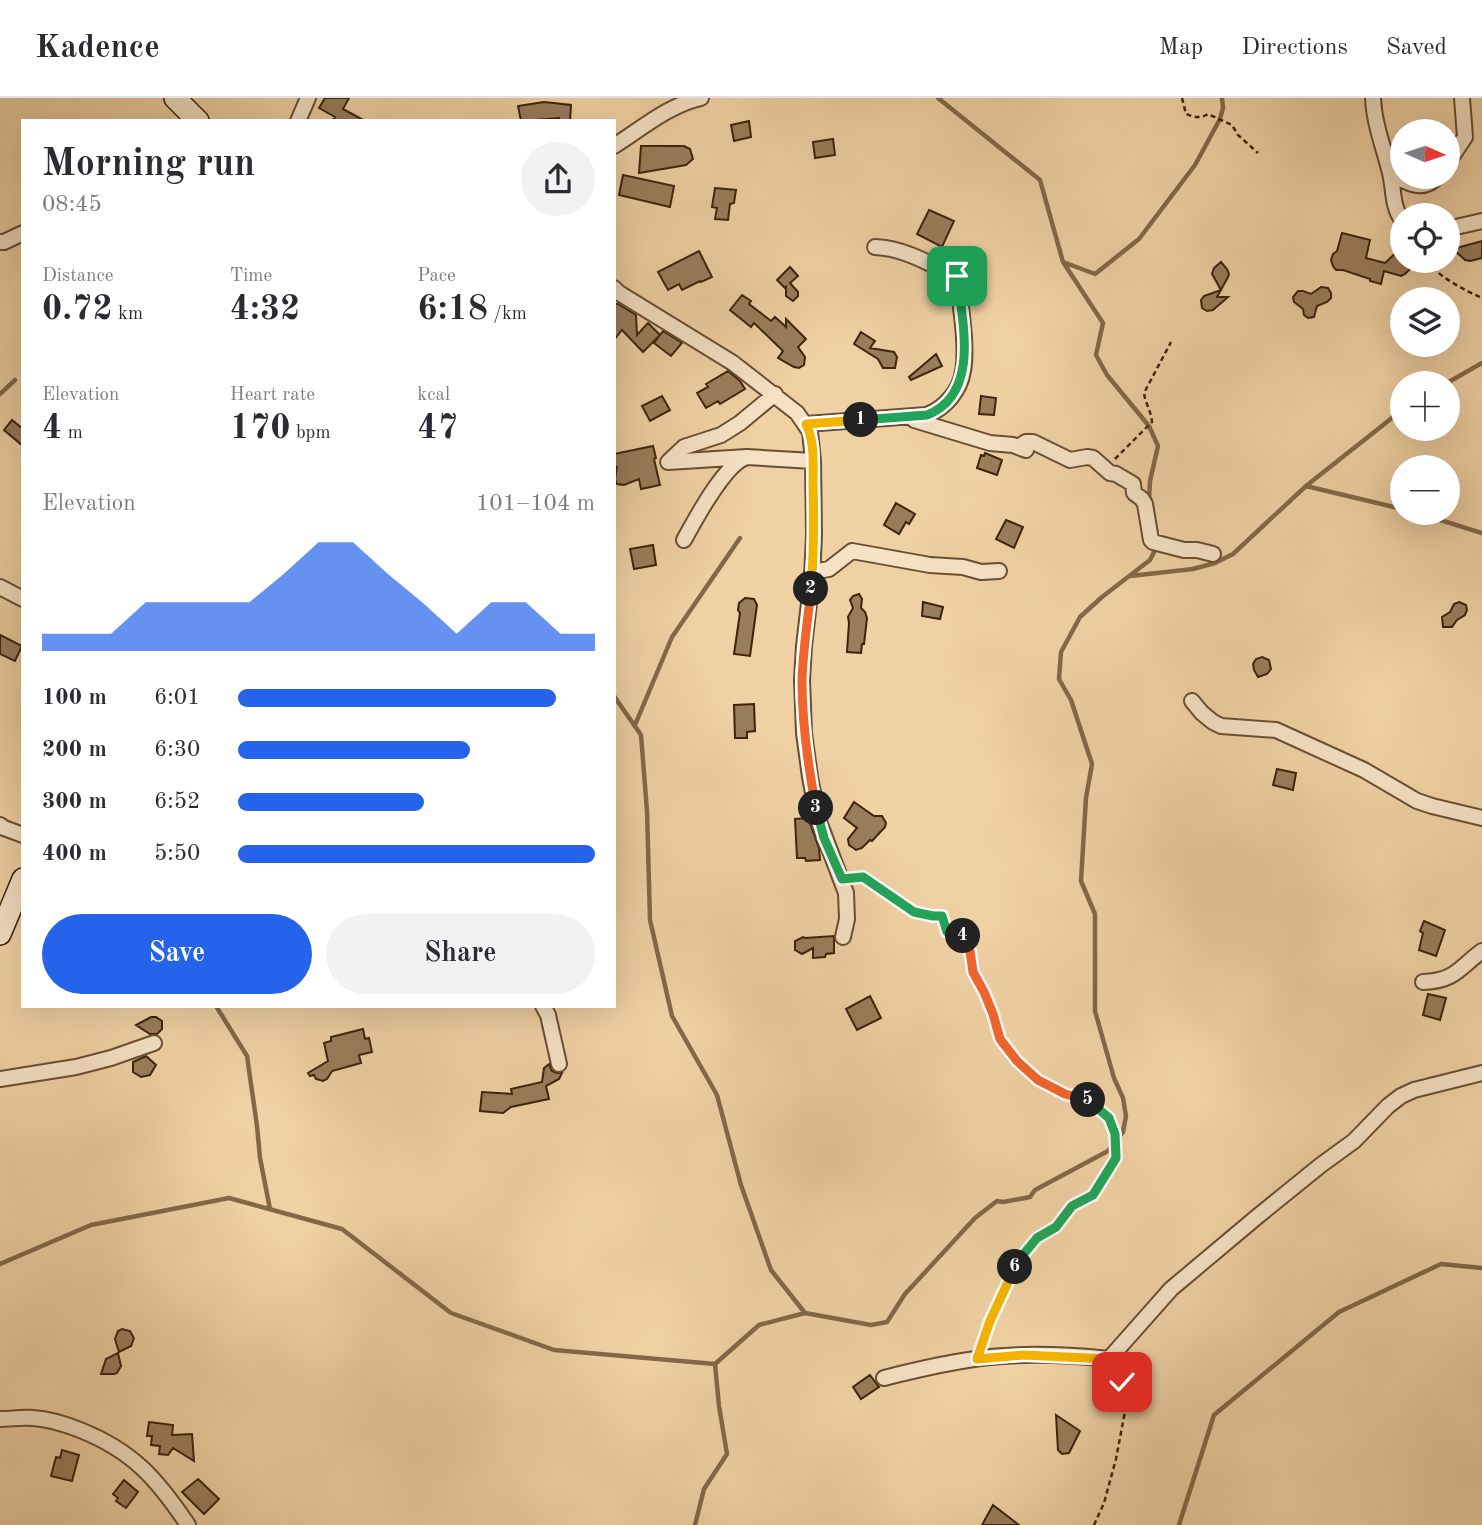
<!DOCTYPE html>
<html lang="en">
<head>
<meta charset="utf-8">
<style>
  :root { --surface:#fff; --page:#f2f2f3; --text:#2b2b33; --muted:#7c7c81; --line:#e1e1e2; --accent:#2563eb }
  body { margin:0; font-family:"Old Standard TT",serif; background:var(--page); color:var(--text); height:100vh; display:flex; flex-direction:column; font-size:26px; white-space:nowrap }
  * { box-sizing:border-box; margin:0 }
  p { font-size:23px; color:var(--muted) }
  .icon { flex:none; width:38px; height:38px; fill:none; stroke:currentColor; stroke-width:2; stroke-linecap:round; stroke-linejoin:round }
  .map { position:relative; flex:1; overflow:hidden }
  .side { position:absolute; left:21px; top:21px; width:595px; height:889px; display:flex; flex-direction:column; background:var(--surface); border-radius:0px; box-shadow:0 7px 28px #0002 }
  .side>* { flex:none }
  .needle { width:46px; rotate:93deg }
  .tools { position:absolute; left:1390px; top:21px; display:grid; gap:14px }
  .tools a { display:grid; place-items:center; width:70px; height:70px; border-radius:50%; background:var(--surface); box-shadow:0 7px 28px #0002; font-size:35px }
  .pin { position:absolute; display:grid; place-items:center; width:60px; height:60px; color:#fff; margin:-30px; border-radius:14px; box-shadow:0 4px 10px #0006 }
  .km { position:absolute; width:35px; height:35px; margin:-18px; border-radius:50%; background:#222; color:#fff; font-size:19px; line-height:35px; text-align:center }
  .round { display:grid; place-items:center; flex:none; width:74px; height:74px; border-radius:37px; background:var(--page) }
  .overview { display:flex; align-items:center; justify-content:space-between; height:119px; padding:0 21px }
  h1 { font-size:38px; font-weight:800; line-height:52px }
  .stats { display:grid; grid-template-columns:repeat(3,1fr); gap:10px; height:119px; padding:7px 21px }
  .stats div { display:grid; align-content:center }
  .stats b { font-size:35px; font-weight:800 }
  .stats small { font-size:19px; font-weight:400 }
  .stats p { font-size:19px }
  .chart { height:196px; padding:14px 21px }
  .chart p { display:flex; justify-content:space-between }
  .chart svg { width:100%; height:126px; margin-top:7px; fill:var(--accent); opacity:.7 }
  .button { display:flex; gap:14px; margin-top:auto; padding:14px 21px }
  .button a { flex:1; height:80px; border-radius:42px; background:var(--accent); color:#fff; font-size:28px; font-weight:800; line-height:80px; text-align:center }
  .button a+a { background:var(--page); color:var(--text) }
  ul { padding:0 21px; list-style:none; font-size:23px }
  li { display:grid; grid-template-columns:112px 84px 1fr; align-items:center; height:52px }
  li i { height:18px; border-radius:9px; background:var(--accent) }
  header { display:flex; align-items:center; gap:42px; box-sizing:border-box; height:98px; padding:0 35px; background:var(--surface); border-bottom:2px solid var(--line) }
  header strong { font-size:33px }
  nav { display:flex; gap:38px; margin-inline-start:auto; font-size:24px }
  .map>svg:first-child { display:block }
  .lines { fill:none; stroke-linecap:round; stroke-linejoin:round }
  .stream { stroke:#836848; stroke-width:4.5 }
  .building { fill:#9a7d5b; stroke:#3c230c; stroke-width:2 }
  .street-casing { stroke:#694e32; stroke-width:18 }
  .secondary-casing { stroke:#3c230c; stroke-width:24 }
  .path { stroke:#3c230c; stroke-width:2.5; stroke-dasharray:5 3.5; stroke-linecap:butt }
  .street { stroke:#f5e1c4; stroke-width:14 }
  .secondary { stroke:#f5e1c4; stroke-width:21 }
  .split-1-casing { stroke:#fff; stroke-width:14 }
  .split-2-casing { stroke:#fff; stroke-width:14 }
  .split-3-casing { stroke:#fff; stroke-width:14 }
  .split-4-casing { stroke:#fff; stroke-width:14 }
  .split-5-casing { stroke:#fff; stroke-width:14 }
  .split-6-casing { stroke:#fff; stroke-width:14 }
  .split-7-casing { stroke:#fff; stroke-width:14 }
  .split-1 { stroke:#22a559; stroke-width:9 }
  .split-2 { stroke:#f5b400; stroke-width:9 }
  .split-3 { stroke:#f0652b; stroke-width:9 }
  .split-4 { stroke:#22a559; stroke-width:9 }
  .split-5 { stroke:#f0652b; stroke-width:9 }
  .split-6 { stroke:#22a559; stroke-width:9 }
  .split-7 { stroke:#f5b400; stroke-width:9 }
</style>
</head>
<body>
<header>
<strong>Kadence</strong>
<nav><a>Map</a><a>Directions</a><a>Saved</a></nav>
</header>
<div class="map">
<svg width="1482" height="1427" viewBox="0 0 1482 1427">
  <rect width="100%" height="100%" fill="#f0d1a4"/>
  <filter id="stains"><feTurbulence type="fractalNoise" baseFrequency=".00286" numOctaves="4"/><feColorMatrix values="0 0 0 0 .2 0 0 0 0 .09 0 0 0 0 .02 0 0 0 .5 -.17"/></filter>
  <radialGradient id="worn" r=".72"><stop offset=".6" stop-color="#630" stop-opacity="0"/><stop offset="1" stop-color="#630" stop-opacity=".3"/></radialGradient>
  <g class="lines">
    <path class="stream" d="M938,0L1040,82L1063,164L1103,225L1096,257L1107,277L1149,328L1158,348L1150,383L1149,403
      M1063,164L1095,176L1139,141L1195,67L1220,21L1223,10L1222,0
      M1447,285L1482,265
      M0,296L15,282
      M1306,388L1402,411
      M1418,415L1482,435
      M1130,478L1193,471L1215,465L1233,456L1306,388L1402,312
      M614,598L641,637L647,713L650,822L672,918L717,997L741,1087L771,1172L805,1215
      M635,627L672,539L740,440
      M216,908L247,958L257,1028L260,1060L270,1111
      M0,1166L91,1127L229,1100L342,1131L451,1215L554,1252L715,1266
      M695,1427L704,1391L727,1356L719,1308L715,1266L759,1227L805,1215L871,1227L887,1224L905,1196L975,1120L997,1103L1003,1104L1030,1099L1035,1092L1108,1053L1123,1034L1126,1018L1123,1000L1114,980L1095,913V816L1081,783L1086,700L1092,666L1071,602L1059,581L1061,554L1080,519L1102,499L1150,462L1155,452L1154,446
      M1179,1427L1214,1317L1339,1214L1441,1166L1482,1170"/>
  </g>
  <path class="building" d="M325,0H349L343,11L365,23H332L335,19L319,10Z
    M544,4L571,7L570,23H558L559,20L521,23L518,8Z
    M749,23L751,39L734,43L731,27Z
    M833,41L835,57L815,60L813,44Z
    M641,48H684L690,51L693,61L686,67L639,75Z
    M623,77L674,88L670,109L619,97Z
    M715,90L736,92L734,105L730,106L728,122L715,121L717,110L712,109Z
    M929,112L954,123L942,149L917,136Z
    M1342,135L1370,142L1366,160L1385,165L1402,149V163H1411L1410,171L1405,176L1401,178L1384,173L1381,186L1370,183V181L1343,172H1336L1333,168L1331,162L1333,156L1337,153Z
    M1482,143V160L1470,163L1465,162L1453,151Z
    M699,153L712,179L701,184L700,183L682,192L679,186L668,192L658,174Z
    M1221,164L1227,171L1229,176L1228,179L1217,199H1228L1213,212L1207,213L1202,210L1201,202L1204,198L1221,192L1212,176L1214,170Z
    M790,169L798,178L790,185L798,194V198L793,203L786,198V189L785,190L777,182Z
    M1321,189L1328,190L1331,195V200L1327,204L1317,208L1314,219L1308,220L1304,217L1303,211L1294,204L1293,199L1298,193H1303L1311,196Z
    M742,197L751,203L749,206L771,223L775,219L786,229V221L806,241L798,249L805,259L804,267L799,270L794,269L778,260L783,253L754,225L751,229L730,212Z
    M614,206H618L636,217L637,237L648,225L660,237L643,254L622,232L614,242Z
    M663,233L682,245L671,258L654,245Z
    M861,234L875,243L870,250L894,254L897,259L895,270H883L878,261L854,246Z
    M936,256L942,268L911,282L909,279Z
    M728,273L740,283L745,291L720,306L718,303L706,310L697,295L708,289L706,286Z
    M662,298L670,312L650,323L642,308Z
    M981,298L996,300L994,317L979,316Z
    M12,322L23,331V348L4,332Z
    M653,348L656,360L654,361L660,387L641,391L639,381L624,387L617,386L615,381L617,369L614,368V356Z
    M985,355L1002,362L997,377L977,370L981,357L984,358Z
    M896,405L915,416L909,426L906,424L899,436L884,427Z
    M1006,422L1023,429L1014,450L996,441Z
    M653,447L656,467L634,471L630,451Z
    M859,496L862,501L861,510L865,514L867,520L864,546H862L861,555L847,554L849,525L848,519L853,510L850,502L853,498Z
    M745,500L754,501L757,507L750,558L734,556L740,515L738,512L739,505Z
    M923,504L943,509L940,521L922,518Z
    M1459,504L1466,507L1467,512L1465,517L1457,522L1452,529H1443L1442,519L1450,514L1454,506Z
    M0,537L22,548L15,563L0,556Z
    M1262,559L1269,562L1271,571L1267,576L1258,579L1254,572L1253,566L1256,561Z
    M754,606L755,633L747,634V640H735L734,607Z
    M1277,671L1296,675L1293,692L1273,687Z
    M854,704L874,718H882L886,725L885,729L872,743L870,742L862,750L856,752L849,747L848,741L857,730L844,720Z
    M808,720L819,750L820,762L806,763L805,760H797L795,721Z
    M1424,823L1445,832L1436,858L1419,852L1423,835L1420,833Z
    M834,838V855L826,856L825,859L813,860V850L802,856L795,852V843L803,839L805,840Z
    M1428,896L1446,900L1440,922L1423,917Z
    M870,898L881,920L857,932L846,911Z
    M151,919H156L162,923V931L157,936H150L136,927Z
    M363,931L365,941L369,940L372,954L359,957L361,965L332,973L327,981L323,983L316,981L314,977L310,978L308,975L328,963L324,945L331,943V939Z
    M146,958L156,967L150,977L141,979L133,974V964Z
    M549,966L552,973L557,975H562L559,981L546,988L549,1001L511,1009L503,1015L480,1013L482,994L512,996L511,991L542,984L544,970Z
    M122,1231L130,1233L134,1240L131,1248L119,1254L115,1241L118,1233Z
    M118,1255L121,1268L117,1275L114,1276H101L106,1261Z
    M870,1277L879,1289L861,1301L853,1289Z
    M1056,1317L1080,1333L1069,1355L1062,1356L1058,1352Z
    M149,1324L173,1327L172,1337L192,1336L194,1363L173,1350L168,1357L159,1356L160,1348L151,1347L152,1338H147Z
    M62,1352L79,1357L72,1383L51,1378L56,1359L60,1360Z
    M198,1381L219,1401L204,1416L182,1394Z
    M124,1382L138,1394L126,1410L116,1403L118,1400L113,1396Z
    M993,1407L1019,1427H982Z"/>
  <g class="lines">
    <defs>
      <path id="street" d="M1373,0C1374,26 1384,50 1390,75C1394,91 1392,109 1402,122
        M298,23L308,0
        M614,48C641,31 669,7 701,0
        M1447,66L1465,39L1462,0
        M1390,75C1405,84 1423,95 1437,79
        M1447,131L1482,123
        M0,144H4L23,135
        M875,149C904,150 930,166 957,179
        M614,190L619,195L733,265L797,315L810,334L813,363L814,437L812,479L804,548L802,582L804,635L810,679L818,721L846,795L847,821L843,839
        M914,322L990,345L1013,347L1026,352
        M806,326L927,317C945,310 960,293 963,273C968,246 959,199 956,170
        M1018,349L1026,344H1033L1070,362L1087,359L1093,360L1110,375L1116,376L1133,386L1134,395L1142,401L1145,406L1151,442L1153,444L1184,452H1197L1213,456
        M747,359L668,364L684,349L721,337L740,325L775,296
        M684,442C695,422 725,365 747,359L813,363
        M812,474L829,471L852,453L930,467L963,469L981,474L999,473
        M0,489L23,501
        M1192,603L1202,615L1213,624L1221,628L1276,632L1364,672L1417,703L1432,708L1482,720
        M0,727L4,730L23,737
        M1423,884C1455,883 1459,870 1482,853
        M543,908L548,917L559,966
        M0,981L76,969L111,960L154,945
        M884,1280C919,1271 954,1263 990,1259C1029,1255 1070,1257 1109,1261L1171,1191L1258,1118L1321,1067L1354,1043L1388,1008L1401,998L1414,992L1482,975
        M0,1321C11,1321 22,1319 33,1320C49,1321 65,1326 80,1332C133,1353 157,1381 188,1427"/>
      <path id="secondary" d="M175,0L198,23
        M0,836L23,781"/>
    </defs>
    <use href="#street" class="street-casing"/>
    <use href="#secondary" class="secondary-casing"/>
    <path class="path" d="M1182,0L1186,16C1194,19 1200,21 1208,16L1232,27L1238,37L1258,55
      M1427,163C1437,178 1466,193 1482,200
      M1115,361L1152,324C1151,312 1145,305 1144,295L1171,244
      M855,780L863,779L914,814L933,818H942L947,833L963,838L970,853L973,874L984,894L993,916L1000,941L1017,963L1038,982L1065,996L1088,1002L1109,1020L1115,1036L1116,1060L1093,1097L1072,1108L1056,1129L1037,1140L1019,1163L1001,1198L981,1247
      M1094,1427L1104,1405L1116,1361L1126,1308L1122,1284L1117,1272"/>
    <use href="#street" class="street"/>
    <use href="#secondary" class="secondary"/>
  </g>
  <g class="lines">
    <defs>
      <path id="split-1" d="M861,322L927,317C981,296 962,223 957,178"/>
      <path id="split-2" d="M811,491C814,456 814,421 813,386C813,366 815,344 806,326L861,322"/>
      <path id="split-3" d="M811,491C808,521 803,551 802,582C802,625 808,668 816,710"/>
      <path id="split-4" d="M816,710L824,740L842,781L863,779L914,814L933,818H942L947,834L963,838"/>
      <path id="split-5" d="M963,838L970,853L973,874L984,894L993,916L1000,941L1017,963L1038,982L1065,996L1088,1002"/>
      <path id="split-6" d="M1015,1169L1018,1163L1037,1140L1056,1129L1072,1108L1093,1097L1116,1060L1115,1036L1109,1020L1088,1002"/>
      <path id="split-7" d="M1015,1169L990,1223L977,1261L1024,1257L1109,1261L1115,1267L1122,1284"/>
    </defs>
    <use href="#split-1" class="split-1-casing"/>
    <use href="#split-2" class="split-2-casing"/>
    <use href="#split-3" class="split-3-casing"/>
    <use href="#split-4" class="split-4-casing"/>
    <use href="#split-5" class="split-5-casing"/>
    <use href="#split-6" class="split-6-casing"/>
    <use href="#split-7" class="split-7-casing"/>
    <use href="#split-1" class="split-1"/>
    <use href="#split-2" class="split-2"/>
    <use href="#split-3" class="split-3"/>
    <use href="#split-4" class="split-4"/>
    <use href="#split-5" class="split-5"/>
    <use href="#split-6" class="split-6"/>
    <use href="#split-7" class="split-7"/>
  </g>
  <rect width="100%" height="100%" filter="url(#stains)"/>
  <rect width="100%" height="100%" fill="url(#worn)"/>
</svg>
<div class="tools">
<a><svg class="needle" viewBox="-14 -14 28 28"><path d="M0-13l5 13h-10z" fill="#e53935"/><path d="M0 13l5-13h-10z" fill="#7c7c81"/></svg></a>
<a><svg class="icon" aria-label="locate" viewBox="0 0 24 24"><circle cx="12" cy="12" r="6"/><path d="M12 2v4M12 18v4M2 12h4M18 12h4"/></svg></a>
<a><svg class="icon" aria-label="layers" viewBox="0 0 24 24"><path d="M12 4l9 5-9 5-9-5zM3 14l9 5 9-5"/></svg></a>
<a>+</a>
<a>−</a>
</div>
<div class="pin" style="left:957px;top:178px;background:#1e9e55"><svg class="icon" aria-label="arrive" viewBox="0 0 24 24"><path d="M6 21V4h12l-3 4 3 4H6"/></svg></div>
<div class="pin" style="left:1122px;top:1284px;background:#d93025"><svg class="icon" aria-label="check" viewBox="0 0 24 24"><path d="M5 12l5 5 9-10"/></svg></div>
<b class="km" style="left:861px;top:322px">1</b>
<b class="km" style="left:811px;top:491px">2</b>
<b class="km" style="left:816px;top:710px">3</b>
<b class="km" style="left:963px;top:838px">4</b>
<b class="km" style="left:1088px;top:1002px">5</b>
<b class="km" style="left:1015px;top:1169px">6</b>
<section class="side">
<div class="overview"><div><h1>Morning run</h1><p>08:45</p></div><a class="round"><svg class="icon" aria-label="share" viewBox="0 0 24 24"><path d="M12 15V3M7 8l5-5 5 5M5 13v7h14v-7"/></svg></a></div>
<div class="stats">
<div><p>Distance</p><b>0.72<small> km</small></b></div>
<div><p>Time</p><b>4:32</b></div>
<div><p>Pace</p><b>6:18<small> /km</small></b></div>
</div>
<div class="stats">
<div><p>Elevation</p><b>4<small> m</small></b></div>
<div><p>Heart rate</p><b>170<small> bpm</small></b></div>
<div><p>kcal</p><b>47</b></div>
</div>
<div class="chart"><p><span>Elevation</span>101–104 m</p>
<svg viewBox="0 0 160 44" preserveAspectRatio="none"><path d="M0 44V38L10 38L20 38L30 27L40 27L50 27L60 27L70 17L80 6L90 6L100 17L110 27L120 38L130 27L140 27L150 38L160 38V44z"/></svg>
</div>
<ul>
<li><b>100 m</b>6:01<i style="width:89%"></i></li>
<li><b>200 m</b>6:30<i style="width:65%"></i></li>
<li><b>300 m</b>6:52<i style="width:52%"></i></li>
<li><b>400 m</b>5:50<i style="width:100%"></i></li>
</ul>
<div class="button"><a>Save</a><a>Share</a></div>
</section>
</div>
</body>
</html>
